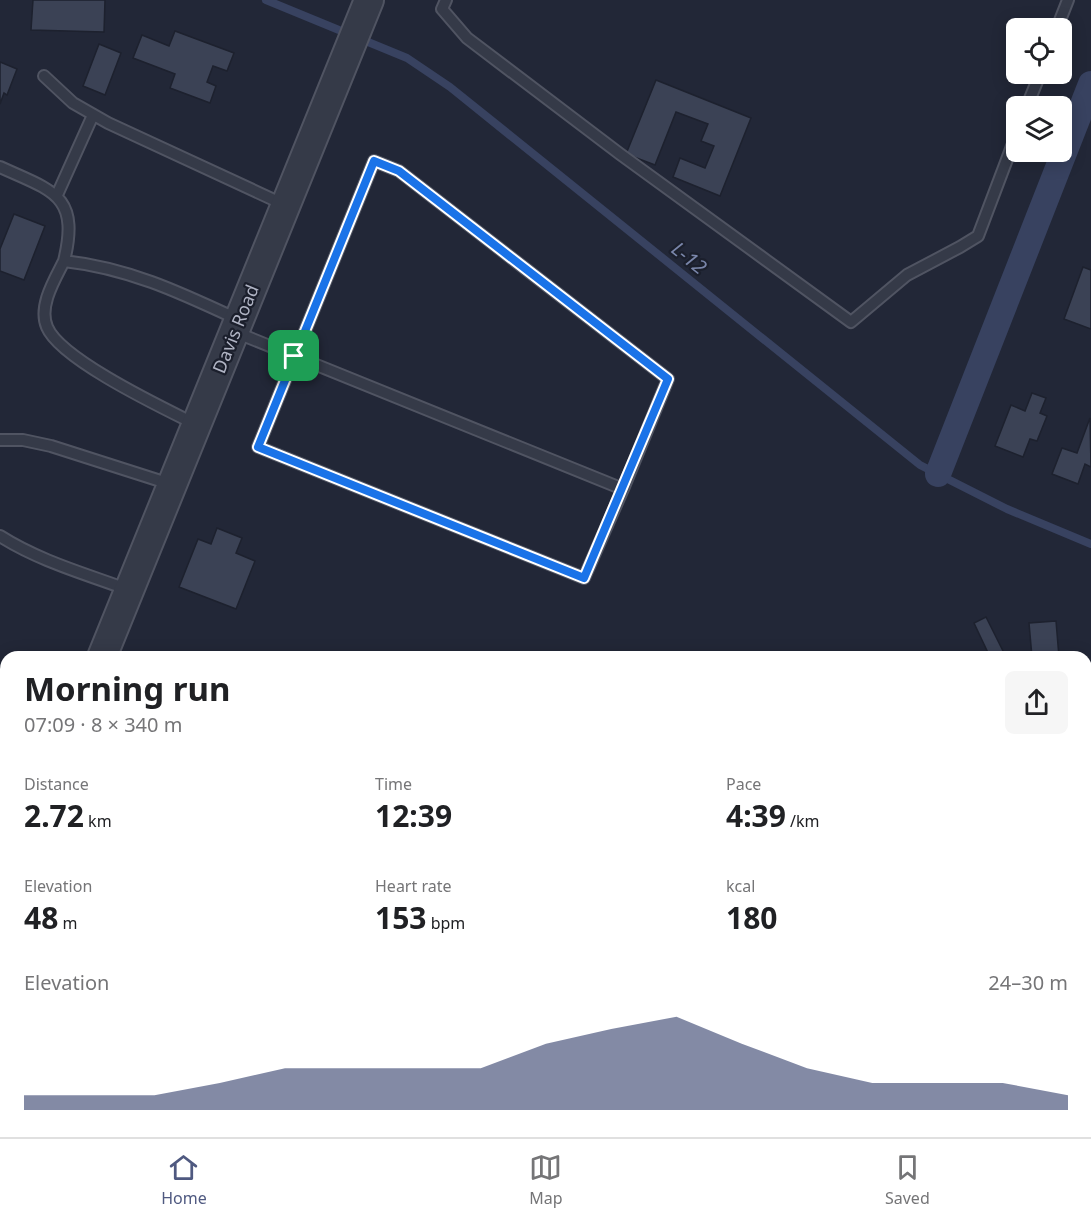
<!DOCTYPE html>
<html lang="en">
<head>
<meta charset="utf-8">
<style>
  :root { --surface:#fff; --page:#f6f6f6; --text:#202124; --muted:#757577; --line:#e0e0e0; --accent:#4f5980 }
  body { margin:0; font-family:"Noto Sans",sans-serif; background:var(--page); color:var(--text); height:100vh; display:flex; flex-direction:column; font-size:22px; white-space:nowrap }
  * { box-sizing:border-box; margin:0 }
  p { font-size:20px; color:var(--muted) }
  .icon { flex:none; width:33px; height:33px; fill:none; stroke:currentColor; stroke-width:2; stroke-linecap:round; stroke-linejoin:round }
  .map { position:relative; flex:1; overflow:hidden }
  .panel { position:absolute; left:0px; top:651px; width:1092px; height:486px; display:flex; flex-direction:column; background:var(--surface); border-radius:18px 18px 0 0; box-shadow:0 3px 15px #0003 }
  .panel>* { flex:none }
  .buttons { position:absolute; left:1006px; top:18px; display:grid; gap:12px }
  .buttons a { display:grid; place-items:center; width:66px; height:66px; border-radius:9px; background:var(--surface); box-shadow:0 3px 15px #0003; font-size:30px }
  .pin { position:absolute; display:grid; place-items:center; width:51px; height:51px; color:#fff; margin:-26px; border-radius:12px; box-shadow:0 3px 9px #0006 }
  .round { display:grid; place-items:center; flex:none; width:63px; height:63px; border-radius:9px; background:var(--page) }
  .headline { display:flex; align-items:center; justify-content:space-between; height:102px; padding:0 24px }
  h1 { font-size:33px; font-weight:700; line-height:45px }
  .metrics { display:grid; grid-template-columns:repeat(3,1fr); gap:9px; height:102px; padding:6px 24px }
  .metrics div { display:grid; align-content:center }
  .metrics b { font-size:30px; font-weight:700 }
  .metrics small { font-size:16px; font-weight:400 }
  .metrics p { font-size:16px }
  .chart { height:168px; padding:12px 24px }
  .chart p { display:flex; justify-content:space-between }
  .chart svg { width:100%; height:108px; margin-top:6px; fill:var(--accent); opacity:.7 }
  .menu { display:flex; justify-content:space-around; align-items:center; height:84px; border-top:2px solid var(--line); background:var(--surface); font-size:16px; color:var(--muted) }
  .menu a { display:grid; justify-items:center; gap:3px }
  .menu .current { color:var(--accent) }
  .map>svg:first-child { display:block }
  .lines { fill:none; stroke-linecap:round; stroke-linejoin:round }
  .stream { stroke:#384260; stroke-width:8 }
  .canal { stroke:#384260; stroke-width:26 }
  .building { fill:#3b4255; stroke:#1d212e; stroke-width:1.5 }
  .service-casing { stroke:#505462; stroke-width:14 }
  .minor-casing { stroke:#505462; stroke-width:26 }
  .tertiary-casing { stroke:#505462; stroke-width:32 }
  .service { stroke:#353a48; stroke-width:10 }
  .minor { stroke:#353a48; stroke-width:22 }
  .tertiary { stroke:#353a48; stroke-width:28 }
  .route-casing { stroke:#fff; stroke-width:12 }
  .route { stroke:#1a73e8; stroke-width:8 }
  .labels { text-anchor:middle; stroke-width:4.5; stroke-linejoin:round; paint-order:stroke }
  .street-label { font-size:18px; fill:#b0b4c4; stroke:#1b1f2c }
  .water-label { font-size:20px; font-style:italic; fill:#7a86aa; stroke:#1b1f2c }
</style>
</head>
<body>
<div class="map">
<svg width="1091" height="1137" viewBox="0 0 1091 1137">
  <rect width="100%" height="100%" fill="#222737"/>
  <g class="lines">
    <path class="stream" d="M266,0L407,58L450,87L920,465L1007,509L1091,544"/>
    <path class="canal" d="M938,474L1091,84"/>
  </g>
  <path class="building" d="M33,0H105L104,32L31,30Z
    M175,31L234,53L227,71L213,66L207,82L216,86L210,103L170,88L175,74L133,58L142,35L169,46Z
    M99,44L121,53L105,95L83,86Z
    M0,62L17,69L7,95L4,93L0,104Z
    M656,80L751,118L720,196L673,177L680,158L705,168L714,146L701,141L708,124L676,112L655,165L626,154Z
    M14,214L45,226L24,280L0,271V249Z
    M1083,267L1091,270V329L1064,319Z
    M1032,393L1046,398L1040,413L1047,416L1037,441L1030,439L1023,457L995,446L1011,405L1025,411Z
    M1090,418L1091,467L1085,464L1078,484L1052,474L1062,448L1077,453Z
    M217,528L242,538L236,553L255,561L236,609L179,587L198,539L211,544Z
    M986,617L1006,657H990L974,623Z
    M1056,621L1059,657H1032L1029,623Z
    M1086,854L1091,856V886L1086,884Z
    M1086,907L1091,909V962L1086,960Z
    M1086,975L1091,977V1003L1086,1001Z
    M1086,1077L1091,1081V1089L1086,1095Z
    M0,1098L6,1100V1131H11L9,1135L0,1131Z
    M96,1131H122L120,1137H93Z
    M616,1131H723L714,1137H607Z"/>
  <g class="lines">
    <defs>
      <path id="service" d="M446,0L442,9L467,38L620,154L851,322L907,275L960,247L978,236L1017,133
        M1057,28L1068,0
        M44,76L73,103L108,123L285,205
        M1027,106L1040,74
        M0,167C53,191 80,195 64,261C128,268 179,292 237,319
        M57,195L93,115
        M64,261C55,279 38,306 47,327C60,359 161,407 195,424
        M235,332C365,384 494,437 623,489L668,379L399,171L374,161L258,447L584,578L623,489
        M0,440H23L51,446L170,484
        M0,536C39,561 86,574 129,590"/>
      <path id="minor" d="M1086,715L1091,717
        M1086,1047L1091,1046"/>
      <path id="tertiary" d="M102,657L369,0
        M0,908L6,893"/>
    </defs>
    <use href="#service" class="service-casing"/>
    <use href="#minor" class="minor-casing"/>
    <use href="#tertiary" class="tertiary-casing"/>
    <use href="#service" class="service"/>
    <use href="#minor" class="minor"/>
    <use href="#tertiary" class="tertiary"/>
  </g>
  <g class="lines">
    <defs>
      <path id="route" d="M374,161L399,171L668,379L584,578L258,447Z"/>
    </defs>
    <use href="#route" class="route-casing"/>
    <use href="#route" class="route"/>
  </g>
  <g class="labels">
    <g class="street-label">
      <text transform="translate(236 329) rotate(-68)" y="6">Davis Road</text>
    </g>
    <g class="water-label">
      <text transform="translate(689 258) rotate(39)" y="7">L-12</text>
    </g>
  </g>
</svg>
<div class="buttons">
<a><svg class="icon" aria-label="locate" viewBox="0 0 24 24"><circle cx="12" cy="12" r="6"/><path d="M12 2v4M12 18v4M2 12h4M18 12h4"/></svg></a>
<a><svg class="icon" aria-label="layers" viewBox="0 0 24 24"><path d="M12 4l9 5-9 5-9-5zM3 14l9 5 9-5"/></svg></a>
</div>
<div class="pin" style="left:294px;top:356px;background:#1e9e55"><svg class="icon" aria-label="arrive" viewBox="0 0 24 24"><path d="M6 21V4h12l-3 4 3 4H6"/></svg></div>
<section class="panel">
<div class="headline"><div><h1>Morning run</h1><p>07:09 · 8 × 340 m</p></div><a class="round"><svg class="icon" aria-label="share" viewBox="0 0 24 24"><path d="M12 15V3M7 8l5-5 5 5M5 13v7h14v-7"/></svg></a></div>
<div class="metrics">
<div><p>Distance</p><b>2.72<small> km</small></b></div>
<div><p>Time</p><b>12:39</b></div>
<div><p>Pace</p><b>4:39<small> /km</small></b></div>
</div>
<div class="metrics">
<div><p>Elevation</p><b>48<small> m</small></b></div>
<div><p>Heart rate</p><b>153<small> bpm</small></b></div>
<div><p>kcal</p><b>180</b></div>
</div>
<div class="chart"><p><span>Elevation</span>24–30 m</p>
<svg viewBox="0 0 160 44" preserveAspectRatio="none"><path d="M0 44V38L10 38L20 38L30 33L40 27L50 27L60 27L70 27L80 17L90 11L100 6L110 17L120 27L130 33L140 33L150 33L160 38V44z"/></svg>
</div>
</section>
</div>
<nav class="menu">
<a class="current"><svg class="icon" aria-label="home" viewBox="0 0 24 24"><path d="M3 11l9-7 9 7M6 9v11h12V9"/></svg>Home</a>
<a><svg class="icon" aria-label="map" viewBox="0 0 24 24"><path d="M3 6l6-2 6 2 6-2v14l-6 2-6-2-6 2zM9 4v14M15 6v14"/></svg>Map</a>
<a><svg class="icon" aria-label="saved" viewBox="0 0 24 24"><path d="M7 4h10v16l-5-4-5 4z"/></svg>Saved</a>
</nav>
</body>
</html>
